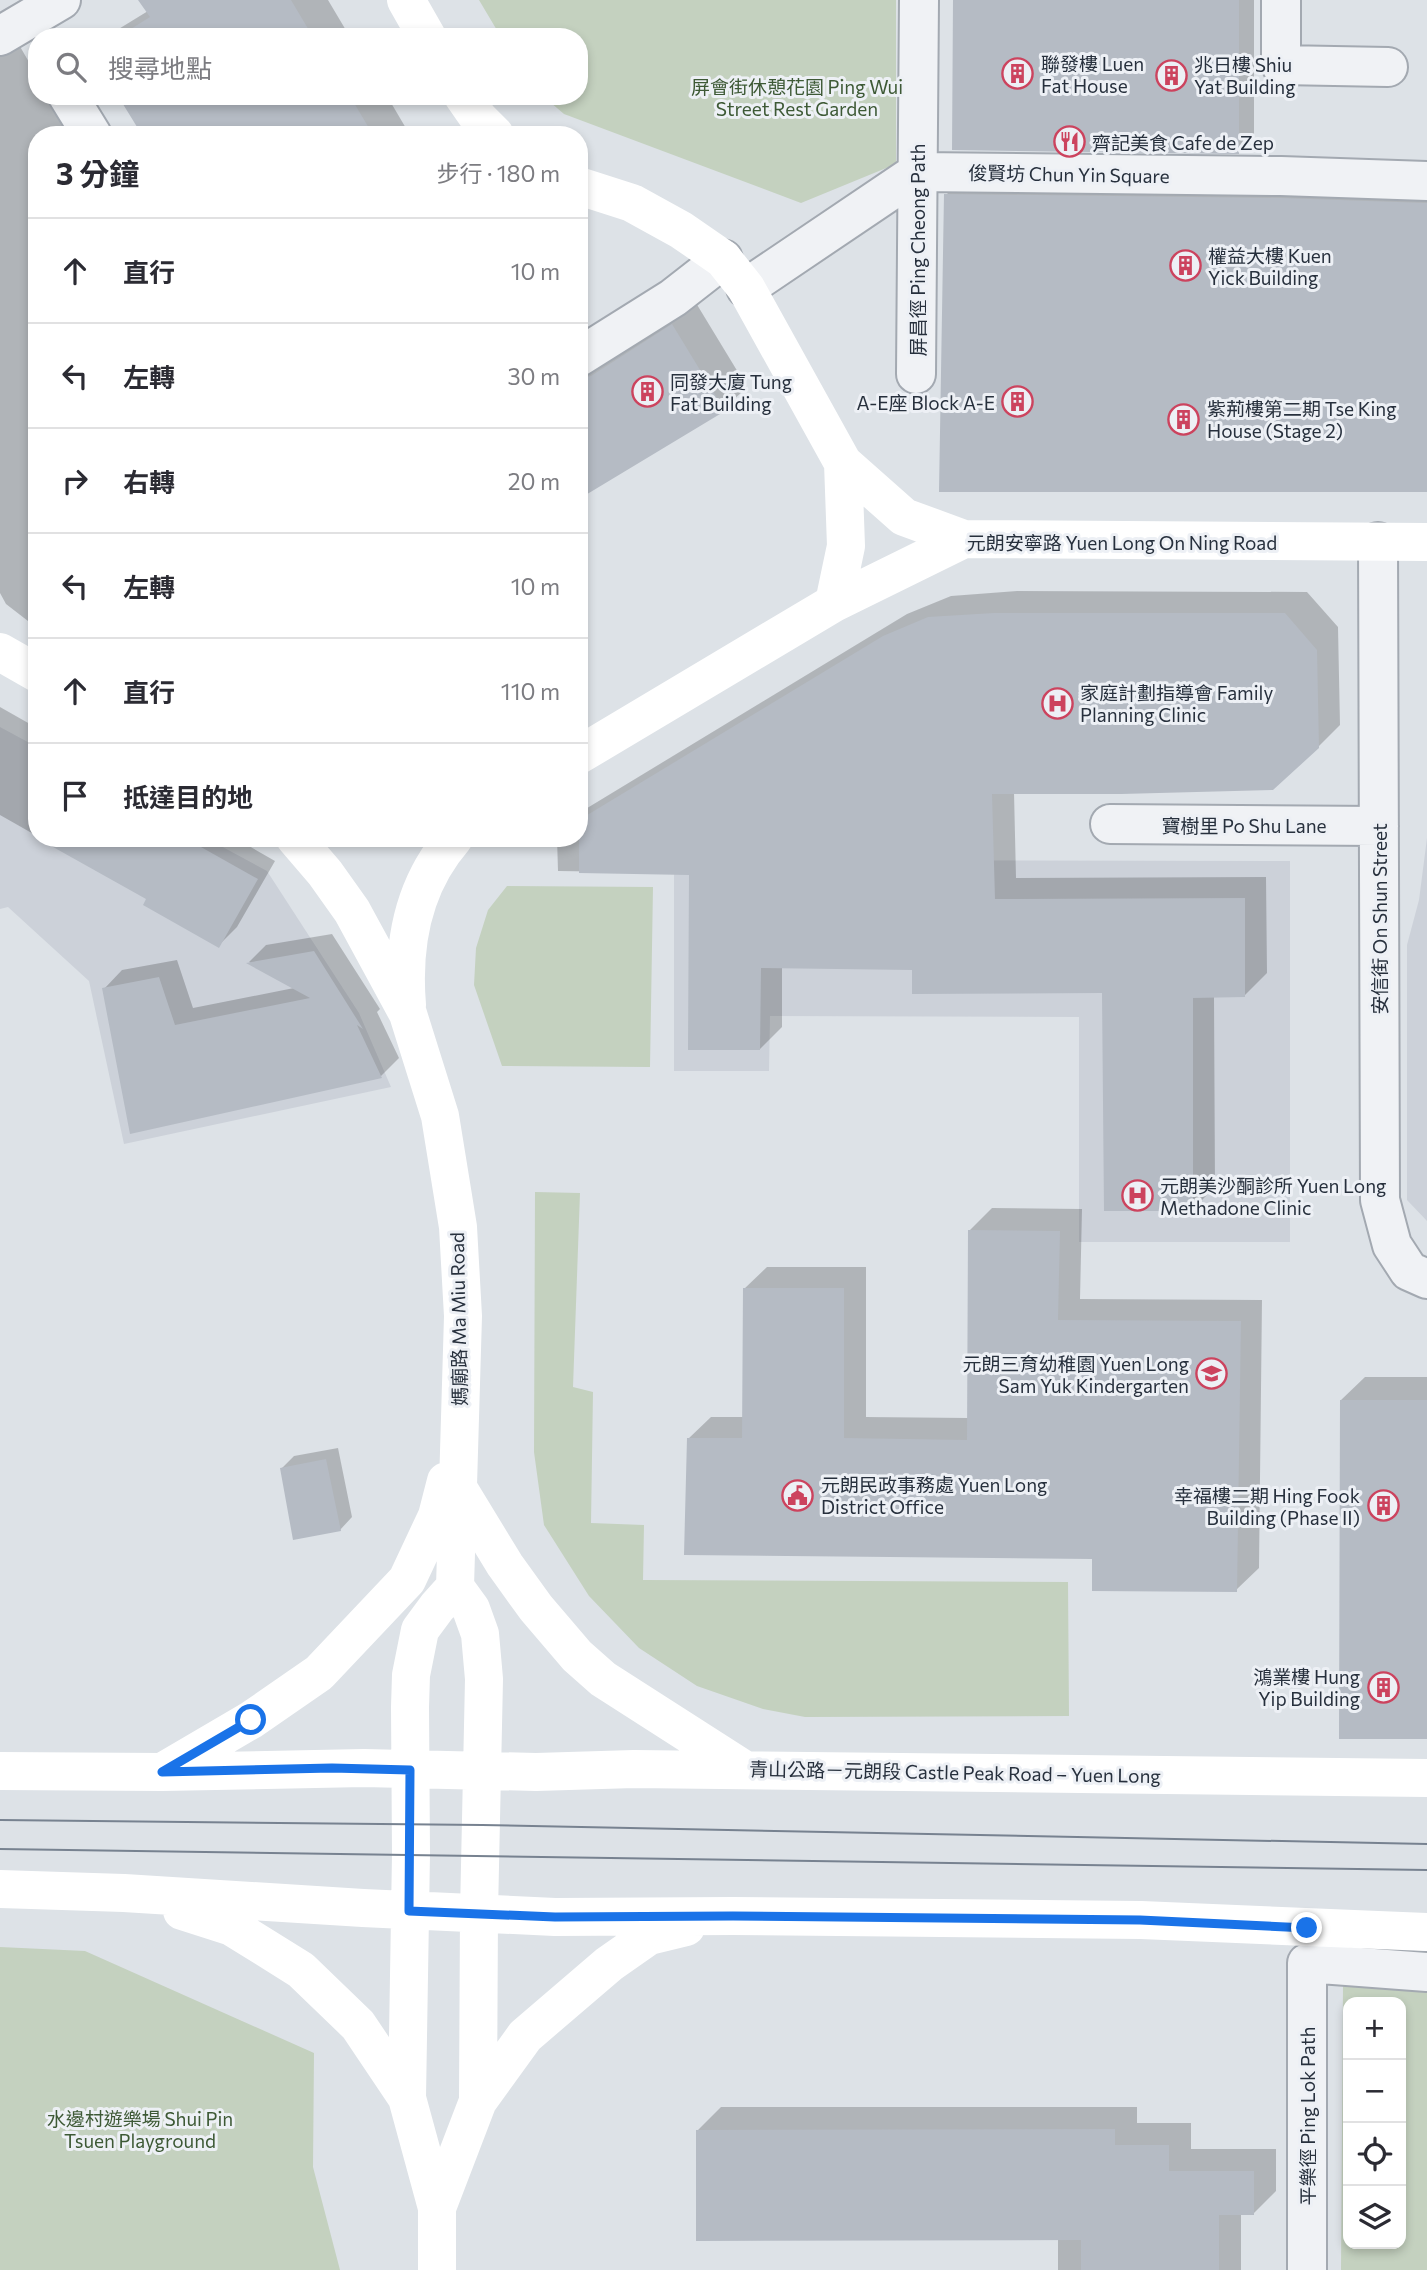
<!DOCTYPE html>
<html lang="zh-TW">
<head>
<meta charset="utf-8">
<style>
	body { margin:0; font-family:Commissioner,"Noto Sans TC",sans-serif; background:#f7f7f7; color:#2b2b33 }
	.controls { position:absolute; right:21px; bottom:21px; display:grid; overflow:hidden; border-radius:14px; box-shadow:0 4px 10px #0003 }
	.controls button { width:63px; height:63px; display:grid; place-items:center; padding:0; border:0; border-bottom:2px solid #e1e1e2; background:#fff; color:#2b2b33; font:35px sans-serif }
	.stop { position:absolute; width:21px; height:21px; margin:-16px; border:5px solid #1a73e8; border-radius:50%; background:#fff }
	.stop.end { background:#1a73e8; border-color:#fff; box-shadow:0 2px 7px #0008 }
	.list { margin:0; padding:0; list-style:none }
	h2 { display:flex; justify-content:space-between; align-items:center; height:91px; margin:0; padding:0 28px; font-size:30px }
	h2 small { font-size:23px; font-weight:400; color:#7c7c81 }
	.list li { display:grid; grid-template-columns:46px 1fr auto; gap:21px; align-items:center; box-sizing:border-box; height:105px; padding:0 28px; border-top:2px solid #e1e1e2 }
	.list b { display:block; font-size:26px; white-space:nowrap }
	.list em { font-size:23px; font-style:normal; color:#7c7c81 }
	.icon { flex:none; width:38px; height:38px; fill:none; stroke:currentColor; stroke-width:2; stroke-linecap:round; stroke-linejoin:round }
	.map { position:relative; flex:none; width:1427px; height:2270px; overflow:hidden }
	.search { position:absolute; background:#fff; box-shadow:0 4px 10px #0003; left:28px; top:28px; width:560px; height:77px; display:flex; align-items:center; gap:18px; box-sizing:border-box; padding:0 24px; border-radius:28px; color:#7c7c81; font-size:26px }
	.panel { position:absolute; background:#fff; box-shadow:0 4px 10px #0003; left:28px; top:126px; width:560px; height:721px; border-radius:28px }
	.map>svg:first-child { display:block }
	.built { fill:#ccd1d9 }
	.green { fill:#c4d1bf; fill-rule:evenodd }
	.shadow { fill:#0003 }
	.building { fill:#b5bbc4 }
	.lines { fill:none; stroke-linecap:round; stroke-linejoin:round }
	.street-casing { stroke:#a3a9b1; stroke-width:42 }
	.street { stroke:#f0f2f5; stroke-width:38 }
	.secondary { stroke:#fff; stroke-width:38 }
	.tram { stroke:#778290; stroke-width:2 }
	.route { stroke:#1a73e8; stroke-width:9 }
	.labels { text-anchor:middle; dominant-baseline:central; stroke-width:6; stroke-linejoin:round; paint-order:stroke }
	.poi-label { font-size:19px; fill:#27303d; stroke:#edf0f5; text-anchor:start }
	.park-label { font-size:19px; fill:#3d5935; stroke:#edf0f5 }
	.street-label { font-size:19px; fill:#27303d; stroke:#edf0f5 }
</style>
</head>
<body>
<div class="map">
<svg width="1427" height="2270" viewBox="0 0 1427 2270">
	<rect width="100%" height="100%" fill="#dde2e7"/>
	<!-- built -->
	<path class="built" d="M 0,727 L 37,747 L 37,838 L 206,838 L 267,871 L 359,1013 L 391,1087 L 124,1144 L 89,981 L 8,907 L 0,909 Z
		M 1427,838 L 1427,1221 L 1407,1200 L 1407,945 L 1419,900 Z
		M 674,860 L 1290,861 L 1290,1242 L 1079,1242 L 1079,1017 L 770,1016 L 769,1071 L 674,1071 Z"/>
	<!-- green -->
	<path class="green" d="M 479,0 L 896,0 L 896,164 L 801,203 L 564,114 L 543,96 L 579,96 L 579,37 L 501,37 Z
		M 507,886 L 653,887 L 650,1067 L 502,1066 L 474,985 L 476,948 L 488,910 Z
		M 535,1192 L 580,1193 L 573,1387 L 593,1392 L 591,1523 L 644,1525 L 643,1580 L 1068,1582 L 1069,1716 L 805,1717 L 763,1709 L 697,1686 L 639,1648 L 589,1596 L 544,1525 L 534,1452 Z
		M 0,1947 L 85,1951 L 314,2053 L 313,2167 L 340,2270 L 0,2270 Z
		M 1343,1986 L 1427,1987 L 1427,2270 L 1341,2270 ZM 1348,2002 L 1401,2002 L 1401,2244 L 1348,2244 Z"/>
	<!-- shadow -->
	<path class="shadow" d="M 140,0 L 328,0 L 350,37 L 110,37 L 117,30 L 148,11 Z
		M 955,0 L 1254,0 L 1254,136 L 1239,152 Z
		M 18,43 L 37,76 L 37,96 L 49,96 L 71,135 L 37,135 L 37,628 L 6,604 L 0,593 L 0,54 Z
		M 120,96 L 387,96 L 410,135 L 144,135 Z
		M 964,177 L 1427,185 L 1427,484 L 946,195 Z
		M 696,303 L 747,387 L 724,409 L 579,497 L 579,367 Z
		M 1017,591 L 1307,592 L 1338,627 L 1340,725 L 1318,747 L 1014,792 L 1016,878 L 1266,877 L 1267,973 L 1245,995 L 1214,996 L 1215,1187 L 1193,1209 L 1104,991 L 913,968 L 782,967 L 782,1027 L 760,1049 L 691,873 L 558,871 L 557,838 L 579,838 L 579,813 L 907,614 L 951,596 Z
		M 0,707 L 37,728 L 37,836 L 0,815 Z
		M 41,838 L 235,838 L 275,861 L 237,927 L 219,945 L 148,898 Z
		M 332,934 L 380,1009 L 377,1012 L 399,1058 L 381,1076 L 132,1132 L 104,989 L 122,970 L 177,960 L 193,1008 L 294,988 L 249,962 L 266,945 Z
		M 992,1208 L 1082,1209 L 1080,1299 L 1262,1300 L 1259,1568 L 1236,1590 L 1094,1558 L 688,1439 L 711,1417 L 744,1417 L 744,1289 L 767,1267 L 866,1267 L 866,1417 L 969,1418 L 969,1231 Z
		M 1365,1377 L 1427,1377 L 1427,1737 L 1341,1400 Z
		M 338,1448 L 352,1517 L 340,1530 L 282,1468 L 294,1456 Z
		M 721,2107 L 1137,2107 L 1137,2123 L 1191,2123 L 1191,2149 L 1276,2149 L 1276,2191 L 1253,2214 L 1241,2214 L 1241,2270 L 1058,2270 L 1058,2238 L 698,2130 Z"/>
	<!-- building -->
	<path class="building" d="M 138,0 L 291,0 L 313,37 L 118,37 L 150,17 Z
		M 953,0 L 1239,0 L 1239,154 L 952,150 Z
		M 118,96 L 350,96 L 373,135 L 142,135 Z
		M 944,194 L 1281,198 L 1427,203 L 1427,492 L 939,492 Z
		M 672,324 L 725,411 L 579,499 L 579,379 L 591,376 Z
		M 994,613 L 1285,613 L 1317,650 L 1319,748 L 1273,790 L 1121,794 L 992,794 L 995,899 L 1245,898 L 1245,997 L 1193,998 L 1193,1211 L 1104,1211 L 1102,993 L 912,994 L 912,970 L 761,968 L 760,1050 L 688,1050 L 689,875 L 579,873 L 579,820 L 883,636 L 928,617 Z
		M 37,838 L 185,838 L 258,879 L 219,948 L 143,905 L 146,899 Z
		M 314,951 L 363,1029 L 357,1025 L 382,1078 L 130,1134 L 102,988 L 159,977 L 175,1025 L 310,998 L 246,963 Z
		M 968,1230 L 1060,1231 L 1058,1320 L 1241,1321 L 1237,1592 L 1092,1591 L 1092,1559 L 684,1555 L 687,1438 L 742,1438 L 743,1288 L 844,1288 L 844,1438 L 967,1440 Z
		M 1340,1400 L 1427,1400 L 1427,1739 L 1339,1739 Z
		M 326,1459 L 341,1531 L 293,1540 L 280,1468 Z
		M 1115,2129 L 1115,2145 L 1169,2145 L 1169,2171 L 1254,2171 L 1254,2215 L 1219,2215 L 1219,2270 L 1081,2270 L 1081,2240 L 696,2241 L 696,2130 Z"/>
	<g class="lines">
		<defs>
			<path id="street" d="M 1281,0 L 1281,65 L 1388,67
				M 0,36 L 61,0
				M 68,96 L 92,135
				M 746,288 L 918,172 L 1281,176 L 1427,181
				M 579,357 L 673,298 L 723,259
				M 916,374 L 919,0
				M 1378,542 L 1380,1200 L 1392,1245 L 1409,1271 L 1427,1279
				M 1110,824 L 1379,826
				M 1307,2270 L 1307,1963 L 1427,1972"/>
		</defs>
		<!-- street casing -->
		<use href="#street" class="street-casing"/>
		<!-- street -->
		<use href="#street" class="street"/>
		<!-- secondary -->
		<path class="secondary" d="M 406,0 L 427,37
			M 463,96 L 479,119 L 495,135
			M 579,186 L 632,203 L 681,230 L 723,259 L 746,288 L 843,463 L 904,517 L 964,539
			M 834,603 L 846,546 L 843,463
			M 0,652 L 37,673
			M 579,755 L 834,603 L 964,539 L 1427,542
			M 295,838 L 325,873 L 352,911 L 408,1014 L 440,1116 L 458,1227 L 463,1316 L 455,1587
			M 407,1005 C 402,944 413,885 454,838
			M 458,1488 L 505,1565 L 536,1608 L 577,1656 L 603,1679 L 745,1770
			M 0,1771 L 162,1772 L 364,1768 L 536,1772 L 634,1769 L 1427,1778
			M 164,1771 L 251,1720 L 319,1673 L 407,1580 L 437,1516 L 446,1481
			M 0,1889 L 124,1893 L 363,1908 L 555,1917 L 733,1916 L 1141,1920 L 1427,1932
			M 182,1911 L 232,1927 L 301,1970 L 358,2025 L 407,2098
			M 478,2101 L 525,2036 L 609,1964 L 649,1936 L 686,1927
			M 437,2208 L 478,2101 L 479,1913 L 484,1679 L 480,1634 L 471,1609 L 455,1587
			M 437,2270 L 437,2208 L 407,2098 L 411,1854 L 410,1707 L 411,1675 L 420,1630 L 437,1607 L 455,1587"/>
		<!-- tram -->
		<path class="tram" d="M 0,1820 L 482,1825 L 1427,1844
			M 0,1849 L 1427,1870"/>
	</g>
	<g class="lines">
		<!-- route -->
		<path class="route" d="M 251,1720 L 162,1772 L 332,1768 L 410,1770 L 409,1911 L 555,1917 L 733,1916 L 1140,1920 L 1307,1928"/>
	</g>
	<!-- icons -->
	<defs>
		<symbol id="building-ring" viewBox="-11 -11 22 22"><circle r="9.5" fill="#edf0f5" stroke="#cc435e" stroke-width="1.5"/><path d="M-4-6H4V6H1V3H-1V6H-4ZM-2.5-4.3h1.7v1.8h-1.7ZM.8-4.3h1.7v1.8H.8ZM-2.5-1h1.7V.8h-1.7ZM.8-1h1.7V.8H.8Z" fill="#cc435e"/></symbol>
		<symbol id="restaurant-ring" viewBox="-11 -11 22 22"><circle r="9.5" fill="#edf0f5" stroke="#cc435e" stroke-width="1.5"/><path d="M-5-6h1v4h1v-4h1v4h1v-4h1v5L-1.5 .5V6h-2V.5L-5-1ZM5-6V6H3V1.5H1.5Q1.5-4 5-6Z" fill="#cc435e"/></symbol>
		<symbol id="hospital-ring" viewBox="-11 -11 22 22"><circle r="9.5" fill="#edf0f5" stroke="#cc435e" stroke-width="1.5"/><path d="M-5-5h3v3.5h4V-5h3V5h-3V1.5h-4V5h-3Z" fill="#cc435e"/></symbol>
		<symbol id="school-ring" viewBox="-11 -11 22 22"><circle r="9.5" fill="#edf0f5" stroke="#cc435e" stroke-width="1.5"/><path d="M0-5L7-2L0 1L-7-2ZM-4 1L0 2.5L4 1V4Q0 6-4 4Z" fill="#cc435e"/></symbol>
		<symbol id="civic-ring" viewBox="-11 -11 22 22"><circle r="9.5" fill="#edf0f5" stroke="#cc435e" stroke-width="1.5"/><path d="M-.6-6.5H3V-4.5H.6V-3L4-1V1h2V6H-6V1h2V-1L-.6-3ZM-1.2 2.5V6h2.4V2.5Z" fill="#cc435e"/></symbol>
	</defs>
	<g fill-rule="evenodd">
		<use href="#building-ring" x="1000" y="56" width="35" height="35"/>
		<use href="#building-ring" x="1154" y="58" width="35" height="35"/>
		<use href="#restaurant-ring" x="1052" y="124" width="35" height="35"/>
		<use href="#building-ring" x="1168" y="248" width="35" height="35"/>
		<use href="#building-ring" x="630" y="374" width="35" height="35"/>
		<use href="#building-ring" x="1000" y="384" width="35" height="35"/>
		<use href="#building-ring" x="1166" y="402" width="35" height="35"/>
		<use href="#hospital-ring" x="1040" y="686" width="35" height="35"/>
		<use href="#hospital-ring" x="1120" y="1178" width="35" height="35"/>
		<use href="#school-ring" x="1194" y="1356" width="35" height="35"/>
		<use href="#civic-ring" x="780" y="1478" width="35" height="35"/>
		<use href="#building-ring" x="1366" y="1488" width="35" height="35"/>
		<use href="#building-ring" x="1366" y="1670" width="35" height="35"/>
	</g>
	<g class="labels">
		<!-- poi labels -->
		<g class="poi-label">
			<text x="1041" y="63">聯發樓 Luen<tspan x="1041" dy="22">Fat House</tspan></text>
			<text x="1194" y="64">兆日樓 Shiu<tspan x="1194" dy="22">Yat Building</tspan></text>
			<text x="1092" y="142">齊記美食 Cafe de Zep</text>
			<text x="1208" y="255">權益大樓 Kuen<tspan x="1208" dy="22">Yick Building</tspan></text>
			<text x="670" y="381">同發大廈 Tung<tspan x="670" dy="22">Fat Building</tspan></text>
			<text x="995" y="402" text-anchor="end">A-E座 Block A-E</text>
			<text x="1207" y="408">紫荊樓第二期 Tse King<tspan x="1207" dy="22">House (Stage 2)</tspan></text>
			<text x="1080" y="692">家庭計劃指導會 Family<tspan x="1080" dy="22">Planning Clinic</tspan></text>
			<text x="1160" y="1185">元朗美沙酮診所 Yuen Long<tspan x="1160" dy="22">Methadone Clinic</tspan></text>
			<text x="1189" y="1363" text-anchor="end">元朗三育幼稚園 Yuen Long<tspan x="1189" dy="22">Sam Yuk Kindergarten</tspan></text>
			<text x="821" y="1484">元朗民政事務處 Yuen Long<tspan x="821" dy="22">District Office</tspan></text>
			<text x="1360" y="1495" text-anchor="end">幸福樓二期 Hing Fook<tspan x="1360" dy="22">Building (Phase II)</tspan></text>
			<text x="1360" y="1676" text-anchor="end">鴻業樓 Hung<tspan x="1360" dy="22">Yip Building</tspan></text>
		</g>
		<!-- park labels -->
		<g class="park-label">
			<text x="797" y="86">屏會街休憩花園 Ping Wui<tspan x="797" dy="22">Street Rest Garden</tspan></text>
			<text x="140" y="2118">水邊村遊樂場 Shui Pin<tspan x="140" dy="22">Tsuen Playground</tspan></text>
		</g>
		<!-- street labels -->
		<g class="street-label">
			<text transform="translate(1069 174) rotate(1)">俊賢坊 Chun Yin Square</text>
			<text transform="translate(917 250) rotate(-90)">屏昌徑 Ping Cheong Path</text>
			<text x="1122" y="542">元朗安寧路 Yuen Long On Ning Road</text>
			<text x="1244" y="825">寶樹里 Po Shu Lane</text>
			<text transform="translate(1379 919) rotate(-90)">安信街 On Shun Street</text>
			<text transform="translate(458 1319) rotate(-91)">媽廟路 Ma Miu Road</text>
			<text transform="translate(955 1772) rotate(1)">青山公路－元朗段 Castle Peak Road – Yuen Long</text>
			<text transform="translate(1307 2116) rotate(-90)">平樂徑 Ping Lok Path</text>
		</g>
	</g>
</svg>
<div class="controls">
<button>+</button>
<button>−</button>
<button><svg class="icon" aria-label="locate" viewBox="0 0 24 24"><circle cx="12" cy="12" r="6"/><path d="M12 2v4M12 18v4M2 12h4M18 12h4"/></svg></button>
<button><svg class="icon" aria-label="layers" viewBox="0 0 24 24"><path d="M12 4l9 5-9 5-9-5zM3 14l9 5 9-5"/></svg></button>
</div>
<div class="stop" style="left:251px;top:1720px"></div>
<div class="stop end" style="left:1307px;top:1928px"></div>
<div class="search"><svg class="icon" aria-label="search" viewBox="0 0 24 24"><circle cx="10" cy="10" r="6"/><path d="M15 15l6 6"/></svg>搜尋地點</div>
<section class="panel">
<h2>3 分鐘<small>步行 · 180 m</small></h2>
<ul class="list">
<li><svg class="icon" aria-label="ahead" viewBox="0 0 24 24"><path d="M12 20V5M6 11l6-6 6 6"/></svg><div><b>直行</b></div><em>10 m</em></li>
<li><svg class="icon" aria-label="left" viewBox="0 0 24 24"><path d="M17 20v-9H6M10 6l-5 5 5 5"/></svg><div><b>左轉</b></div><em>30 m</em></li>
<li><svg class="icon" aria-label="right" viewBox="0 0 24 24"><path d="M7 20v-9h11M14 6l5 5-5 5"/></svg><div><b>右轉</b></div><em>20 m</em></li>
<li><svg class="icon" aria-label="left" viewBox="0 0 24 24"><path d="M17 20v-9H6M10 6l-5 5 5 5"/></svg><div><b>左轉</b></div><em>10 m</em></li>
<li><svg class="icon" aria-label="ahead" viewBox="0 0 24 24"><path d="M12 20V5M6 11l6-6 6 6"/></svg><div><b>直行</b></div><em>110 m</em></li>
<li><svg class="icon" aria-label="arrive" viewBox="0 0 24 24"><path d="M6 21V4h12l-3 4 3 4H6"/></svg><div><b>抵達目的地</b></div></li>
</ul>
</section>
</div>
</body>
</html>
